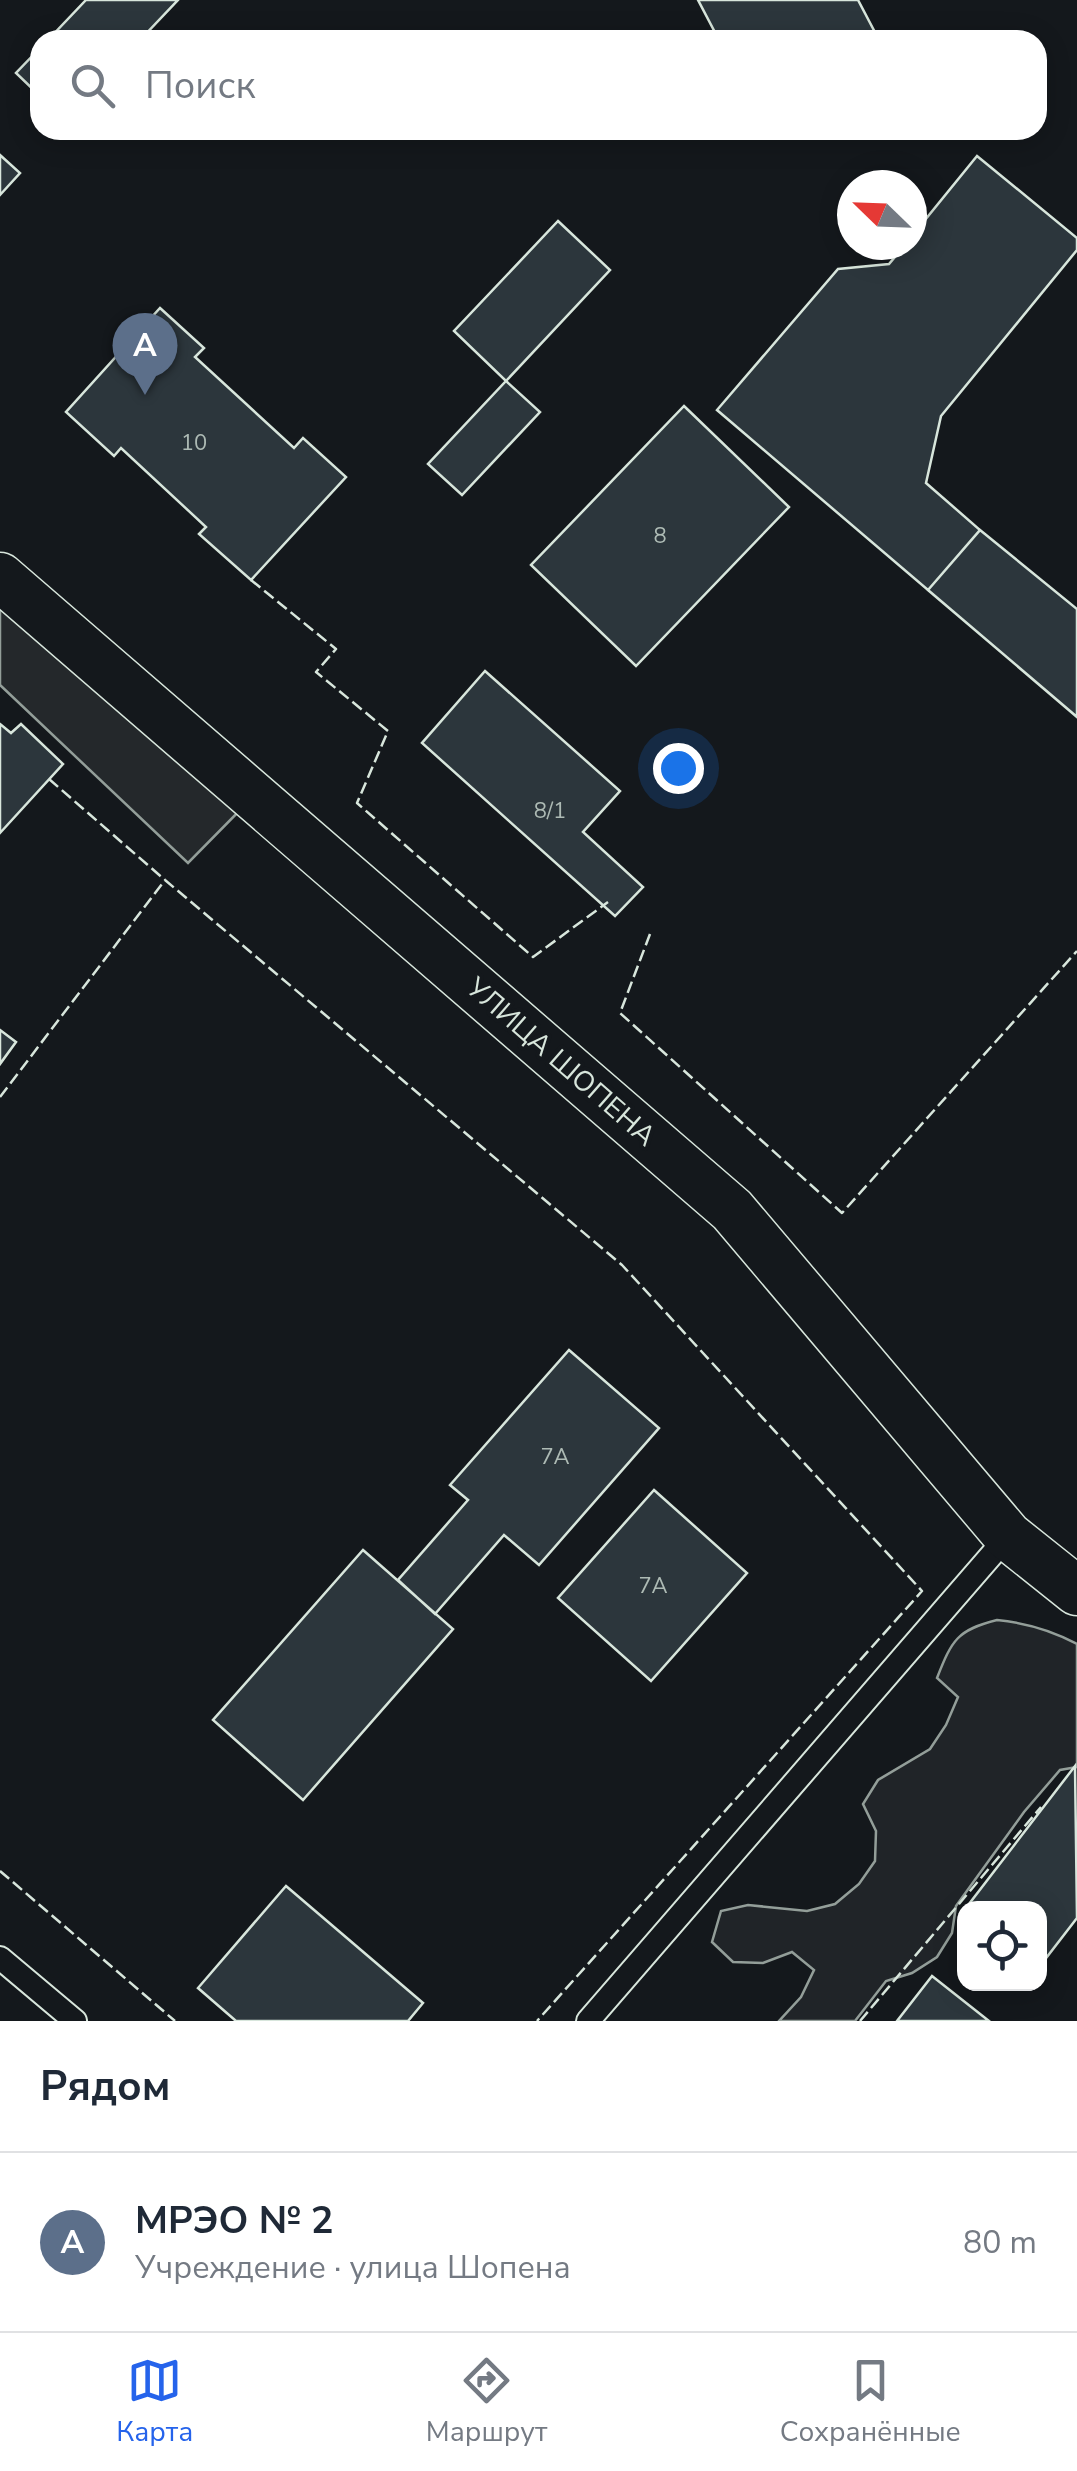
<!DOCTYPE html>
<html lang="ru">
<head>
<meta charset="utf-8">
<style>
	body { margin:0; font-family:"Nunito Sans",sans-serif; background:#f6f6f7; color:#1f2937 }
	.controls { position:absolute; right:30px; bottom:30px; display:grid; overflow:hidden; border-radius:20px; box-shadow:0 5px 25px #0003 }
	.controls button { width:90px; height:90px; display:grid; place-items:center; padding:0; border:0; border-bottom:2px solid #e0e1e3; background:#fff; color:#1f2937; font:50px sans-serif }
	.compass { position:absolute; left:837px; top:170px; width:90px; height:90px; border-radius:50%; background:#fff; box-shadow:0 5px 25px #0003; rotate:293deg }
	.you { position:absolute; left:678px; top:768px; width:35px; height:35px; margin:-25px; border:8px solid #fff; border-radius:50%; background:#1a73e8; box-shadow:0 0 0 15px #1a73e833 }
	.badge { display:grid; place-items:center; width:65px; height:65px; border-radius:50%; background:#2563eb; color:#fff; font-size:32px; font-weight:700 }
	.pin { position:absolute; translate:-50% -82px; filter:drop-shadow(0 2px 5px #0008) }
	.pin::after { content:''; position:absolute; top:52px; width:35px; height:30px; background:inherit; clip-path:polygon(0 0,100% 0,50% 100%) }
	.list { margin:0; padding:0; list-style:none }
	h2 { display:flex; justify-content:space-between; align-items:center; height:130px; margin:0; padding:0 40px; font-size:42px }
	h2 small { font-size:32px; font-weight:400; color:#747a83 }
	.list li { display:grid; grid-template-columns:65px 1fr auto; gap:30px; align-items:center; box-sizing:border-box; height:180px; padding:0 40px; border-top:2px solid #e0e1e3 }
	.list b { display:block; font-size:38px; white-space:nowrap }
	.list p { margin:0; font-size:32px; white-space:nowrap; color:#747a83 }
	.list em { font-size:32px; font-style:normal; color:#747a83 }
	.icon { flex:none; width:55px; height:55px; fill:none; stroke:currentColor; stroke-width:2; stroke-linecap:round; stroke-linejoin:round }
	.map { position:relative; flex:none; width:1077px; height:2021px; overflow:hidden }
	.search { position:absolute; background:#fff; box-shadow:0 5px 25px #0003; left:30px; right:30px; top:30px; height:110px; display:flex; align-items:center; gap:25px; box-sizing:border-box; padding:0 35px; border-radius:30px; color:#747a83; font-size:38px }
	.sheet { height:310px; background:#fff }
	nav { display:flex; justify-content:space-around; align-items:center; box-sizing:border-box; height:140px; border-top:2px solid #e0e1e3; background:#fff; font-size:28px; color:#747a83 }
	nav a { display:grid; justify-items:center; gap:5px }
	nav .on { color:#2563eb }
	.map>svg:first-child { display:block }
	.green { fill:#202428; stroke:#939e99; stroke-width:2.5 }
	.parking { fill:#24282b; stroke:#939e99; stroke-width:2.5 }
	.building { fill:#2c363c; stroke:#d8e6dc; stroke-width:2.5 }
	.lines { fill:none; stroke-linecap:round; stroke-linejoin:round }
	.service-casing { stroke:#d8e6dc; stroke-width:26 }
	.minor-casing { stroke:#d8e6dc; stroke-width:51 }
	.service { stroke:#14181c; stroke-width:22 }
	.minor { stroke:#14181c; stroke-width:48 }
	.fence { stroke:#d8e6dc; stroke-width:2.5; stroke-dasharray:12 5; stroke-linecap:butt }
	.labels { text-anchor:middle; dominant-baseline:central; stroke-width:8; stroke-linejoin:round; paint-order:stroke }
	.number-label { font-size:22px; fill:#adbab4 }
	.street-label { font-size:28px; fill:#d8e6dc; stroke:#14181c }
</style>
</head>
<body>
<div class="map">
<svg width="1077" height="2021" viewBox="0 0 1077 2021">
	<rect width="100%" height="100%" fill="#14181c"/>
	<!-- green -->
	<path class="green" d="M 997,1620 C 1027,1623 1051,1630 1077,1644 L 1077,1767 L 1060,1770 L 1024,1812 L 956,1906 L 952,1933 L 937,1957 L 912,1973 L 886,1981 L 855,2021 L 779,2021 L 801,1997 L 814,1970 L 792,1952 L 763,1963 L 733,1962 L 712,1942 L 721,1911 L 748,1905 L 807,1911 L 835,1904 L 859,1884 L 875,1861 L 876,1831 L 863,1804 L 878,1780 L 930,1749 L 946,1725 L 958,1697 L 937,1678 C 952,1640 957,1630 997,1620 Z"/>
	<!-- parking -->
	<path class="parking" d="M 0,584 L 250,800 L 188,863 L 0,685 Z"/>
	<!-- building -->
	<path class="building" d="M 86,0 L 178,0 L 140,40 L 48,40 Z
		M 698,0 L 858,0 L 879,40 L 719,40 Z
		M 40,48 L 40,96 L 16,73 Z
		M 0,155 L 20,173 L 0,195 Z
		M 977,156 L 1077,238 L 1077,250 L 941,416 L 926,483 L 980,530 L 928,590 L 717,410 L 838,269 L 889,264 L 905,245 L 912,245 L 912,236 Z
		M 558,221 L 610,270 L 506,381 L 454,331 Z
		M 160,308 L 204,348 L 195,357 L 294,448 L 303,438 L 346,477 L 251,580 L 199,534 L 206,527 L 121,448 L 114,456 L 66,412 Z
		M 506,381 L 540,412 L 462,495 L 428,464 Z
		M 684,406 L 789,507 L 636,666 L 531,565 Z
		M 980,530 L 1077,609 L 1077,717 L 928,590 Z
		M 485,671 L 620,791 L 583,832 L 643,887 L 615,916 L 422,743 Z
		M 0,724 L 11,733 L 21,724 L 63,764 L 0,833 Z
		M 0,1030 L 16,1042 L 0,1064 Z
		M 569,1350 L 659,1428 L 539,1565 L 504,1535 L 435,1614 L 398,1580 L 468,1500 L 450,1485 Z
		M 654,1490 L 747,1573 L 651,1681 L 558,1598 Z
		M 363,1550 L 453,1629 L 303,1800 L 213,1720 Z
		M 1075,1766 L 1077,1918 L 1043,1962 L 1040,1959 L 1040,1908 L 975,1908 L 969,1904 Z
		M 286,1886 L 423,2003 L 408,2021 L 236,2021 L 198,1988 Z
		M 932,1976 L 989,2021 L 897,2021 Z"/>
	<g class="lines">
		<defs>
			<path id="service" d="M 0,1958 L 75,2021
				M 588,2021 L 1008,1536"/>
			<path id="minor" d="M 0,577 L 732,1210 L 1008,1536 L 1077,1591"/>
		</defs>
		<!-- service casing -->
		<use href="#service" class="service-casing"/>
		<!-- minor casing -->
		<use href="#minor" class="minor-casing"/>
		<!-- service -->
		<use href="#service" class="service"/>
		<!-- minor -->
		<use href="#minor" class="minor"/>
		<!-- fence -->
		<path class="fence" d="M 251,580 L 336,649 L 316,672 L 388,731 L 357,803 L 533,957 L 608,902
			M 49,779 L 165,880
			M 650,934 L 620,1013 L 842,1213 L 1077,951
			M 0,1097 L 165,880 L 622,1265 L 922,1591 L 537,2021
			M 0,1871 L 175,2021
			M 860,2021 L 1041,1807"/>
	</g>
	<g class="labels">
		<!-- number labels -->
		<g class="number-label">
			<text x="194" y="443">10</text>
			<text x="660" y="536">8</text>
			<text x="550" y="811">8/1</text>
			<text x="555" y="1457">7А</text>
			<text x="653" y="1586">7А</text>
		</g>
		<!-- street labels -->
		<g class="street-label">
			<text transform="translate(561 1062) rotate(41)">УЛИЦА ШОПЕНА</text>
		</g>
	</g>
</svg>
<div class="controls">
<button><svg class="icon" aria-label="locate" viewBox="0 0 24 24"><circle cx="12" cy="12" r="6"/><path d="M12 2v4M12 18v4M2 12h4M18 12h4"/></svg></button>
</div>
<svg class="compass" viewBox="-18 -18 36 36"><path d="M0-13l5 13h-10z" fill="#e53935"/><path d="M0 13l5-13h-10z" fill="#747a83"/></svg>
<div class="you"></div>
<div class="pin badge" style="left:145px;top:395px;background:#5c6f8a">A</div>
<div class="search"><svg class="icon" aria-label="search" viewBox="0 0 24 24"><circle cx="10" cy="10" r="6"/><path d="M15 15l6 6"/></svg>Поиск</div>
</div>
<section class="sheet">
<h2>Рядом<small></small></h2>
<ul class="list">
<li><span class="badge" style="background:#5c6f8a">A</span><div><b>МРЭО № 2</b><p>Учреждение · улица Шопена</p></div><em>80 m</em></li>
</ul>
</section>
<nav>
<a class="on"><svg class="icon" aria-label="map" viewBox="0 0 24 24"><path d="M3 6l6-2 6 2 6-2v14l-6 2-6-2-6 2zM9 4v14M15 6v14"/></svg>Карта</a>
<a><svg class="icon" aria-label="directions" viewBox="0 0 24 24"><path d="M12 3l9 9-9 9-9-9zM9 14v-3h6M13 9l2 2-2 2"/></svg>Маршрут</a>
<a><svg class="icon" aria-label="saved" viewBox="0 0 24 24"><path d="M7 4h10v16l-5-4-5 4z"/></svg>Сохранённые</a>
</nav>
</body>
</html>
